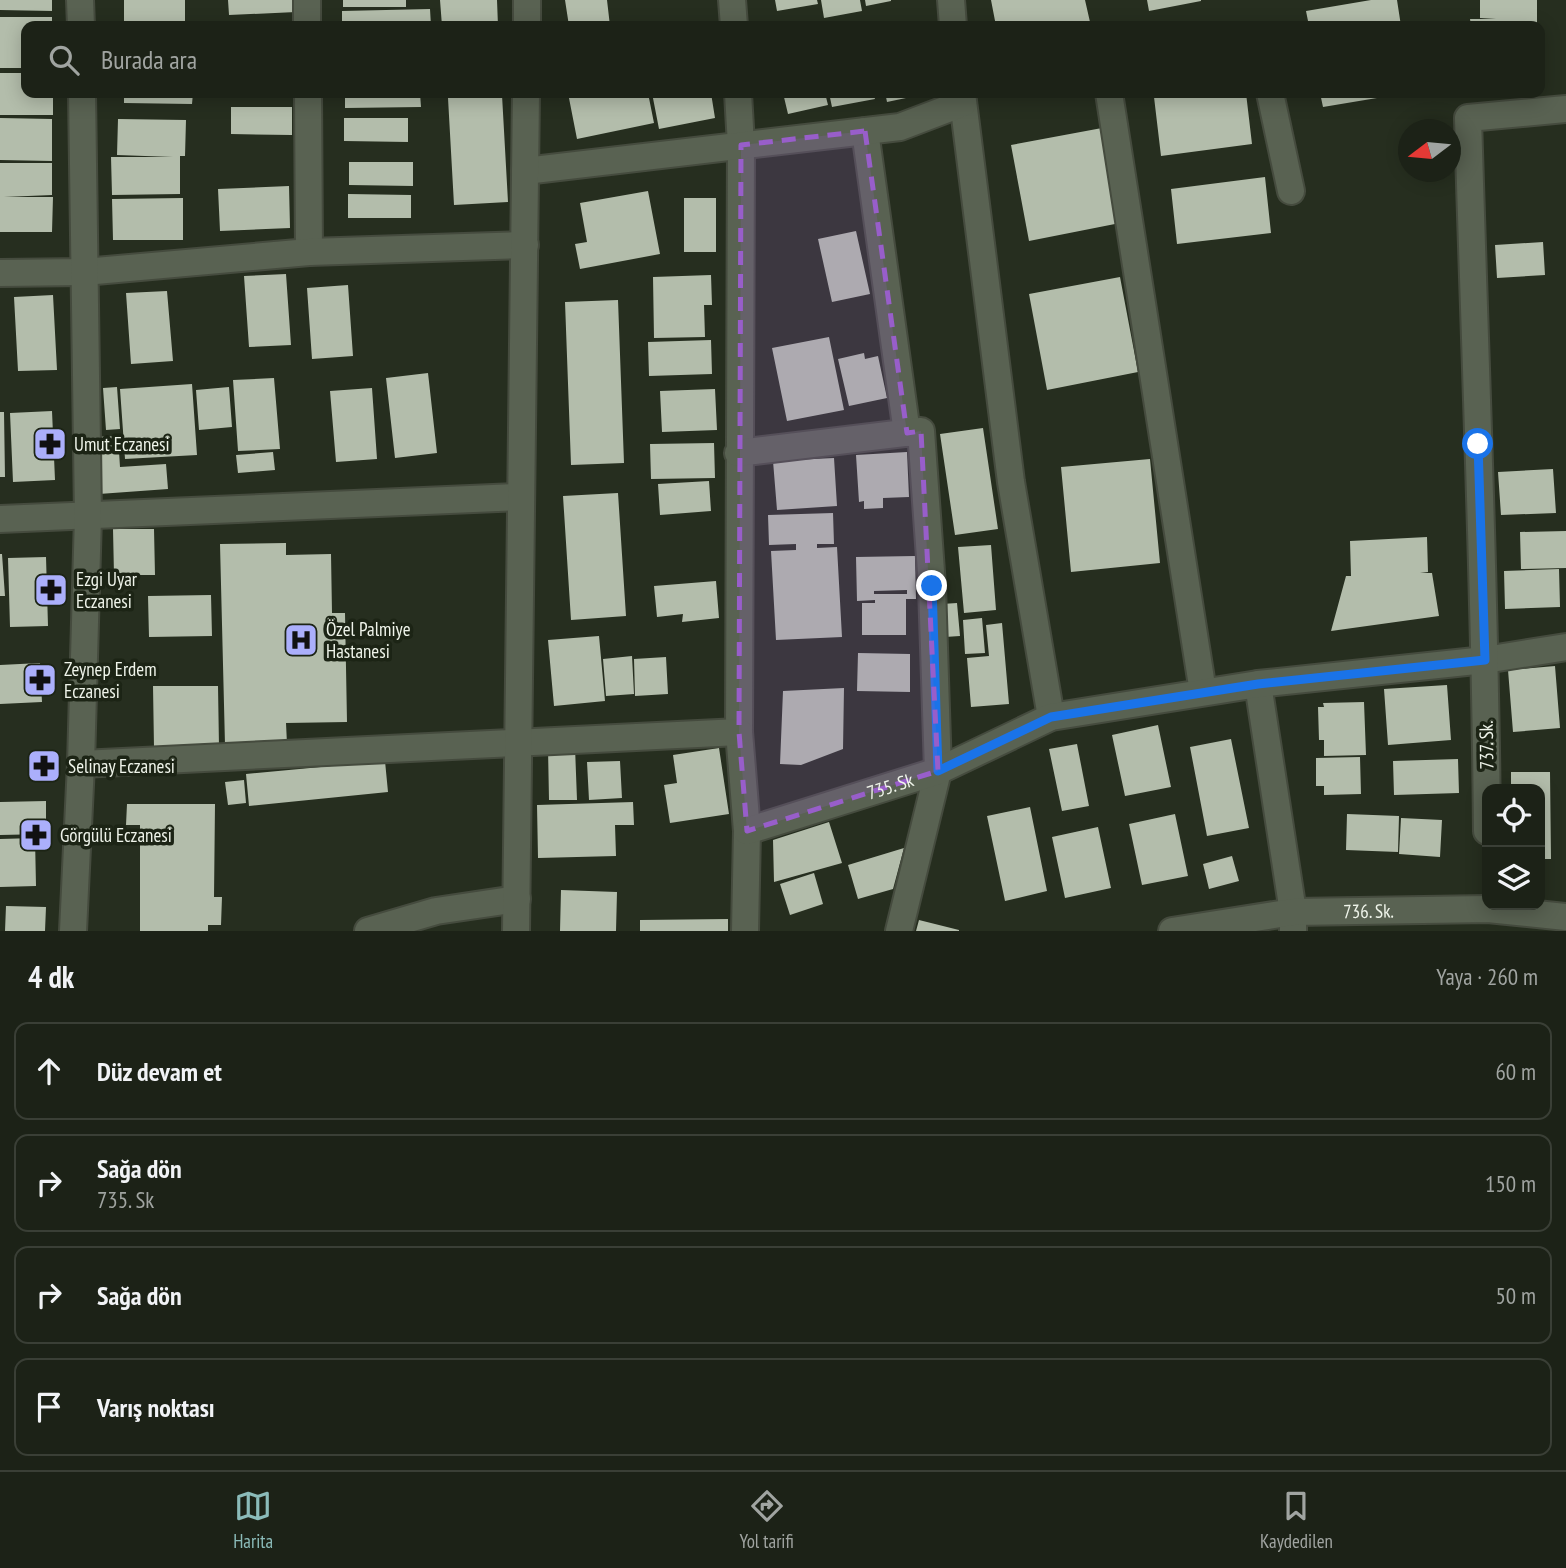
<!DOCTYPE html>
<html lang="tr">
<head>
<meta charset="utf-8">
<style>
	body { margin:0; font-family:"PT Sans Narrow",sans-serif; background:#252a20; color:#f1f3f6 }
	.controls { position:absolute; right:21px; bottom:21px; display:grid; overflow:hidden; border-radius:14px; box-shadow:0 4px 18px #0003 }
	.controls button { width:63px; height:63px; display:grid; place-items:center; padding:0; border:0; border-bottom:2px solid #3a3f36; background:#1c2217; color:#f1f3f6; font:35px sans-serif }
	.compass { position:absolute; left:1398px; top:119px; width:63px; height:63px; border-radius:50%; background:#1c2217; box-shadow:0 4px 18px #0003; rotate:254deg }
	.stop { position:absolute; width:21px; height:21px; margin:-16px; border:5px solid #1a73e8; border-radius:50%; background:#fff }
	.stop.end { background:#1a73e8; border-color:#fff; box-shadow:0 2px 7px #0008 }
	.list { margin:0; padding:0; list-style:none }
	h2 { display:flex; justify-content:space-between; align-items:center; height:91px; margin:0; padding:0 28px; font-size:30px }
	h2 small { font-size:23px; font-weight:400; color:#a0a4a1 }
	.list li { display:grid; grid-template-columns:46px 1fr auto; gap:21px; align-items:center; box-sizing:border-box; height:98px; margin:0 14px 14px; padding:0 14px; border:2px solid #3a3f36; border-radius:14px }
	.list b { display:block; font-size:26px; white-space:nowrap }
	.list p { margin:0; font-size:23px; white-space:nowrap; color:#a0a4a1 }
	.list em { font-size:23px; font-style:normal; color:#a0a4a1 }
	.icon { flex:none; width:38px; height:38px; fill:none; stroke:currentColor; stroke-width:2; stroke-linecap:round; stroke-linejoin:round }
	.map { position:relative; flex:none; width:1566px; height:931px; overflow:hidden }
	.search { position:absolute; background:#1c2217; box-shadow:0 4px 18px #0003; left:21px; right:21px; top:21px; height:77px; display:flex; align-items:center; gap:18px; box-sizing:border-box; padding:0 24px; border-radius:14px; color:#a0a4a1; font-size:26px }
	.sheet { height:539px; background:#1c2217 }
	nav { display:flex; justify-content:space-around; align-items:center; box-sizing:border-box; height:98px; border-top:2px solid #3a3f36; background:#1c2217; font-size:19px; color:#a0a4a1 }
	nav a { display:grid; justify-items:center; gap:4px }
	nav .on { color:#8bbbb9 }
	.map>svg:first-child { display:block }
	.building { fill:#b3bdab; fill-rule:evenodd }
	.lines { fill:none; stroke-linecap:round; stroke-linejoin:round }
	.minor-casing { stroke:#454b3e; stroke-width:30 }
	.minor { stroke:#596252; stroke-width:26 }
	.route { stroke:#1a73e8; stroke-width:9 }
	.marked { fill:#985eca; fill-opacity:0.2; stroke:#985eca; stroke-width:5; stroke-dasharray:14 9; stroke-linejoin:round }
	.labels { text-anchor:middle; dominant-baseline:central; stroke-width:7; stroke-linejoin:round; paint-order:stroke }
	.poi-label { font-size:19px; fill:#eff4ea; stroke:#1c2415; text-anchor:start }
	.street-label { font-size:19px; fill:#eff4ea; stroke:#1c2415 }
</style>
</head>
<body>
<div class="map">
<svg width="1566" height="931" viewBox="0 0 1566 931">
	<rect width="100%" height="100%" fill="#262e1f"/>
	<!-- building -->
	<path class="building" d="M 0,0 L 52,0 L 52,11 L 0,10 Z
		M 124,0 L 185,0 L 185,26 L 124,26 Z
		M 228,0 L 296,0 L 296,12 L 229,15 Z
		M 343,0 L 406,0 L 406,7 L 343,7 Z
		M 440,0 L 497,0 L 498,26 L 442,26 Z
		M 565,0 L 607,0 L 610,26 L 569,26 Z
		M 775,0 L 817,0 L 818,4 L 777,11 Z
		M 821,0 L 860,0 L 862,11 L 824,18 Z
		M 865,0 L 891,0 L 891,1 L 866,6 Z
		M 991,0 L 1085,0 L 1090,22 L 1069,26 L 996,26 Z
		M 1147,0 L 1201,0 L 1201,1 L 1149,11 Z
		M 1371,0 L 1397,0 L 1401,26 L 1309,26 L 1306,11 Z
		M 1480,0 L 1537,0 L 1537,26 L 1471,26 L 1470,19 L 1496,19 L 1480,18 Z
		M 430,9 L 431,26 L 342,26 L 342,11 Z
		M 0,17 L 52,17 L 52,26 L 26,26 L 26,68 L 0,68 Z
		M 0,73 L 26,73 L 26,93 L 53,93 L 53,115 L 0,115 Z
		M 124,93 L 193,93 L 192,104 L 124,103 Z
		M 345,93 L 420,93 L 421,107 L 345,108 Z
		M 568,93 L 648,93 L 654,123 L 577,139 Z
		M 652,93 L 711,93 L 715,118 L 659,129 Z
		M 783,93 L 825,93 L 828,105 L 788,114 Z
		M 829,93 L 873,93 L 875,99 L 832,107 Z
		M 876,93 L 905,93 L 906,98 L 887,102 L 886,97 L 878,98 Z
		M 1186,93 L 1246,93 L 1252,144 L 1161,156 L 1154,97 Z
		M 1320,93 L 1400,93 L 1401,94 L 1323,107 Z
		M 502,95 L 508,202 L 454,205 L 448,98 Z
		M 231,107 L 292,107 L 292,135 L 231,134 Z
		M 0,118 L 52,119 L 52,161 L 0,160 Z
		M 344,118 L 408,118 L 408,142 L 344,141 Z
		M 118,119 L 186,120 L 185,156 L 180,156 L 180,194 L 112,195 L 111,157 L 173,157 L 117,155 Z
		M 1102,128 L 1120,223 L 1029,241 L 1011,145 Z
		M 349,162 L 413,162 L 413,186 L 349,185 Z
		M 0,163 L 52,163 L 52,195 L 4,197 L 53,197 L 52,232 L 0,232 Z
		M 1265,177 L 1271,233 L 1177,244 L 1171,189 Z
		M 289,186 L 290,228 L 220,231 L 218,189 Z
		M 648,191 L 660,254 L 580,269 L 575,244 L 587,242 L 580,203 Z
		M 348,194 L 411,195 L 411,218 L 348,218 Z
		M 183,198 L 183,240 L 113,240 L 112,199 Z
		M 684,198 L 716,198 L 716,252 L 684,252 Z
		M 856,231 L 870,294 L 832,302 L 818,239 Z
		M 1543,242 L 1545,275 L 1497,278 L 1495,245 Z
		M 286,274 L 291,345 L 249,347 L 244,276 Z
		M 711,275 L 712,305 L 704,305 L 705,337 L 654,338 L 653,277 Z
		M 1120,277 L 1138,372 L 1047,390 L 1029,294 Z
		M 348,285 L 353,356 L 312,359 L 307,288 Z
		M 167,291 L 173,361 L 131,364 L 126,293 Z
		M 53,295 L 57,370 L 18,371 L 14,297 Z
		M 618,300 L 624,463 L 571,465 L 565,302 Z
		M 829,337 L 844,410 L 787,421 L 772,348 Z
		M 711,340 L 712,374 L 649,376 L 648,342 Z
		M 864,353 L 865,359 L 878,356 L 887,398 L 849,406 L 838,359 Z
		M 428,373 L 437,453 L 395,458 L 386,378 Z
		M 274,378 L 280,449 L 238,451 L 233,380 Z
		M 192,384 L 197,455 L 125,459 L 120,389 Z
		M 117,387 L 120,429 L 106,430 L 103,388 Z
		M 229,387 L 232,427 L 199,430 L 196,390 Z
		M 372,388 L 377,459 L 336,462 L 330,391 Z
		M 715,389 L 717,430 L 662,432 L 660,391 Z
		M 52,411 L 55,480 L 13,482 L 10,413 Z
		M 0,412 L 4,412 L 5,477 L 0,477 Z
		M 983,428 L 998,529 L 955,535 L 940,434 Z
		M 118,436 L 120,467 L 166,464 L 168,489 L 99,494 L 95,437 Z
		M 714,443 L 715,478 L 651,479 L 650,444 Z
		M 273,452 L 275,470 L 238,473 L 236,455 Z
		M 907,452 L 909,497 L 883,498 L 883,508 L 864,509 L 864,501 L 859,502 L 856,455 Z
		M 834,458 L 837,506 L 777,510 L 773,461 Z
		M 1150,459 L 1160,563 L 1071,572 L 1061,467 Z
		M 1553,469 L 1556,513 L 1501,515 L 1498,472 Z
		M 709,481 L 711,511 L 660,515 L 658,484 Z
		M 618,493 L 626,616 L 571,620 L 563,496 Z
		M 833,513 L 834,544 L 817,544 L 817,548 L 837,547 L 842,637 L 776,640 L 771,551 L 796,550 L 796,544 L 769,545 L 768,515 Z
		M 113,529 L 154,529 L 155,575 L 114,575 Z
		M 1566,531 L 1566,568 L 1521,569 L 1520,532 Z
		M 1427,537 L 1428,572 L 1420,573 L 1432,573 L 1439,616 L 1331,631 L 1346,576 L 1351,576 L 1350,541 Z
		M 286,543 L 286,555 L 331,554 L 332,613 L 345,613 L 347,722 L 286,723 L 287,744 L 225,745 L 220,544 Z
		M 991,545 L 996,610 L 964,613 L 958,547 Z
		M 0,554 L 2,554 L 5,596 L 0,596 Z
		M 915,556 L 916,599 L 906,599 L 906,635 L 862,635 L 862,603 L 875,603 L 875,600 L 857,601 L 856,557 ZM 907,590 L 907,594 L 874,594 L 874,591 Z
		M 46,557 L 48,626 L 10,627 L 8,558 Z
		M 1559,569 L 1560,607 L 1505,609 L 1504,571 Z
		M 716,581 L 719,618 L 682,622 L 683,614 L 657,617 L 654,586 Z
		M 211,595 L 212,636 L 149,637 L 148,596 Z
		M 957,603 L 960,636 L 945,637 L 942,604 Z
		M 982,618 L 985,653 L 965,654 L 963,620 Z
		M 1002,623 L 1009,704 L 971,707 L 967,658 L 989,656 L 986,625 Z
		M 599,636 L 605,701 L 554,706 L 548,640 Z
		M 858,653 L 910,654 L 910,692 L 857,691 Z
		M 632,656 L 634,694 L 606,696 L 603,659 Z
		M 666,657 L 668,694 L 635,696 L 634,659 Z
		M 40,663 L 42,702 L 0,704 L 0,665 Z
		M 1555,666 L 1560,728 L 1513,732 L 1508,670 Z
		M 1447,685 L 1451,740 L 1388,745 L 1384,689 Z
		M 153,686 L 218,686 L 219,747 L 154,748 Z
		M 844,688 L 843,749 L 801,765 L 780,764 L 783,691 Z
		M 1364,702 L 1366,755 L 1324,756 L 1324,740 L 1319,740 L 1318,707 L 1324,707 L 1323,703 Z
		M 1158,725 L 1171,787 L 1125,796 L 1112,735 Z
		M 1231,739 L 1249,828 L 1207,836 L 1190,747 Z
		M 1077,744 L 1089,806 L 1062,811 L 1049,749 Z
		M 575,747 L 577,800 L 549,800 L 548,748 Z
		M 719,748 L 729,814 L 670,823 L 664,785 L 677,783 L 673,755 Z
		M 1360,757 L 1361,794 L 1324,795 L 1324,786 L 1316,786 L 1316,758 Z
		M 1458,759 L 1459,793 L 1394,795 L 1393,761 Z
		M 385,761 L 388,792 L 249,806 L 246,774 Z
		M 620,761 L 622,798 L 589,800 L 587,762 Z
		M 1511,772 L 1550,772 L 1551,859 L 1540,859 L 1540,789 L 1511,789 Z
		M 244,780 L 246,803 L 228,805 L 225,782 Z
		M 46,801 L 46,834 L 0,835 L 0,802 Z
		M 633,802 L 634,825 L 615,825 L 616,856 L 538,858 L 537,805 Z
		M 127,804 L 215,804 L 214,897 L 222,897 L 221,925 L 208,925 L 208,931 L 140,931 L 140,825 L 126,825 Z
		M 1030,807 L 1047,891 L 1005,901 L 987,816 Z
		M 1175,814 L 1188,876 L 1142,885 L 1129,824 Z
		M 1347,814 L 1399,816 L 1398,852 L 1346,850 Z
		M 1401,818 L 1442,820 L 1440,857 L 1399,854 Z
		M 829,822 L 842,863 L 774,882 L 773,840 Z
		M 1098,827 L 1111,888 L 1065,898 L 1052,837 Z
		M 35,838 L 36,886 L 0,887 L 0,839 Z
		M 904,848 L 893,889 L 858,899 L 848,865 Z
		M 1232,856 L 1239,881 L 1209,889 L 1203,864 Z
		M 814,873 L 823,904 L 790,915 L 780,884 Z
		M 561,890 L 617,892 L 616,931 L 560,931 Z
		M 6,906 L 46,907 L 45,931 L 5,931 Z
		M 728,919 L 728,931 L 640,931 L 640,920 Z
		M 919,920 L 959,930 L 959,931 L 916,931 Z"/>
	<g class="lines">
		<defs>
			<g id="minor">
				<path d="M 80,0 L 81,26"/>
				<path d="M 307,0 L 307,26"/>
				<path d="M 732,0 L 734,26"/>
				<path d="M 951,0 L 953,26"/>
				<path d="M 527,26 L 527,0"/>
				<path d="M 308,93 L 309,252"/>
				<path d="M 738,93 L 741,145 L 739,732 L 747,831 L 745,931"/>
				<path d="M 962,93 L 1011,482 L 1051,717"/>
				<path d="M 1109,93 L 1203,692"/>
				<path d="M 1270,93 L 1291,191"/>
				<path d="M 865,131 L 907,433"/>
				<path d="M 525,171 L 900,127 L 963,103"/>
				<path d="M 0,273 L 84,272 L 309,252 L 525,245"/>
				<path d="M 738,453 L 921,431 L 932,586 L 938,771 L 899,931"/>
				<path d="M 0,519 L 519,497"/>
				<path d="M 1258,684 L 1293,912 L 1293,931"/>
				<path d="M 81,764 L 739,732"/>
				<path id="s1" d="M 747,831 L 938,771 L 1051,717 L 1258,684 L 1485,660 L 1566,647"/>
				<path d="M 1487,831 C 1485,593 1475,356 1468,118 L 1566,109"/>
				<path d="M 73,931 L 81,764 L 88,516 L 82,93"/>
				<path d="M 368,931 L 436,911 L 517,899"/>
				<path d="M 516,931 L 526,93"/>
				<path id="s2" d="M 1172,931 L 1293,912 L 1488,909 L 1566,917"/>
			</g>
		</defs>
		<!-- minor casing -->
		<use href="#minor" class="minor-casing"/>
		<!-- minor -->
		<use href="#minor" class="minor"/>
	</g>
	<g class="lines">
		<!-- route -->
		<path class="route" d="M 932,586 L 938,771 L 1051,717 L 1258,684 L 1485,660 L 1478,444"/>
	</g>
	<!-- marked area -->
	<path class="marked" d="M 865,131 L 907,433 L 921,431 L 938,771 L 747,831 L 739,732 L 741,145 Z"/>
	<!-- icons -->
	<defs>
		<symbol id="pharmacy-square" viewBox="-11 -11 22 22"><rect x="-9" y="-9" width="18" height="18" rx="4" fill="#abaffb" stroke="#1c2415"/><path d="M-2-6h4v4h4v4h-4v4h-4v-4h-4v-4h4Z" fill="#111"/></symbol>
		<symbol id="hospital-square" viewBox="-11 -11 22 22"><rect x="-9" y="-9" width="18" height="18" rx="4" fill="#abaffb" stroke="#1c2415"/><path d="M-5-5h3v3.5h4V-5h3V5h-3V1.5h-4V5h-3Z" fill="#111"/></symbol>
	</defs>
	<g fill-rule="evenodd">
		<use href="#pharmacy-square" x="31" y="425" width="38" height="38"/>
		<use href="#pharmacy-square" x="32" y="571" width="38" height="38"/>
		<use href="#hospital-square" x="282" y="621" width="38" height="38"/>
		<use href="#pharmacy-square" x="21" y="661" width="38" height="38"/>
		<use href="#pharmacy-square" x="25" y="747" width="38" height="38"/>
		<use href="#pharmacy-square" x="17" y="816" width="38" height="38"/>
	</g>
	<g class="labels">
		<!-- poi labels -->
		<g class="poi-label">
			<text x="74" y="444">Umut Eczanesi</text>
			<text x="76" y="579">Ezgi Uyar<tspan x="76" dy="22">Eczanesi</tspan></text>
			<text x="326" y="629">Özel Palmiye<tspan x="326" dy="22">Hastanesi</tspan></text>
			<text x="64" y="669">Zeynep Erdem<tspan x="64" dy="22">Eczanesi</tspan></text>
			<text x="68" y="766">Selinay Eczanesi</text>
			<text x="60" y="835">Görgülü Eczanesi</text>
		</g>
		<!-- street labels -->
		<g class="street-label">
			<text transform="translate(1486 745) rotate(-91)">737. Sk.</text>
			<text stroke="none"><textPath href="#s1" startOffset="150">735. Sk</textPath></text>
			<text stroke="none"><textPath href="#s2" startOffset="198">736. Sk.</textPath></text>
		</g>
	</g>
</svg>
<div class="controls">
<button><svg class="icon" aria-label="locate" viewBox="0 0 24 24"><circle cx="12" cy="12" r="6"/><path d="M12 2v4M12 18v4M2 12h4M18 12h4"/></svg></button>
<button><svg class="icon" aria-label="layers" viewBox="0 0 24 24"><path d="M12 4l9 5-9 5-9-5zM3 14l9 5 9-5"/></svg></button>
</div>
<svg class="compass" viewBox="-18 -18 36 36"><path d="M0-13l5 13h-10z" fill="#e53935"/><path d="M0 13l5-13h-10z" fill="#a0a4a1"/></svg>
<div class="stop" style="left:1478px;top:444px"></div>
<div class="stop end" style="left:932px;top:586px"></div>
<div class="search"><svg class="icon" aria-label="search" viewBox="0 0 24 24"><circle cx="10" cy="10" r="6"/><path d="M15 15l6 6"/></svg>Burada ara</div>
</div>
<section class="sheet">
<h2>4 dk<small>Yaya · 260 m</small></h2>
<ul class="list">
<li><svg class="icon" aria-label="ahead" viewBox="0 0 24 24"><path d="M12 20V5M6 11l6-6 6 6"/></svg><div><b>Düz devam et</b></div><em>60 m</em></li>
<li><svg class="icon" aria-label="right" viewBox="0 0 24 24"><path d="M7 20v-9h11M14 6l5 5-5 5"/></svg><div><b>Sağa dön</b><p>735. Sk</p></div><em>150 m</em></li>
<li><svg class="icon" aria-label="right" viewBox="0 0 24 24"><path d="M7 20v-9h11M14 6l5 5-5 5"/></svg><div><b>Sağa dön</b></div><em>50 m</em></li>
<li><svg class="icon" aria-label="arrive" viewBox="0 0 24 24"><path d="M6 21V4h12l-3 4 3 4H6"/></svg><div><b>Varış noktası</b></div></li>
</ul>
</section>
<nav>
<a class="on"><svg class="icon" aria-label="map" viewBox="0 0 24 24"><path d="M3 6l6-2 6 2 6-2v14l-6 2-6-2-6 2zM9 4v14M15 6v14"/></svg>Harita</a>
<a><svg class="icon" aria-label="directions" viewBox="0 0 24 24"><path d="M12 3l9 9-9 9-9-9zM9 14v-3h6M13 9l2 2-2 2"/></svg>Yol tarifi</a>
<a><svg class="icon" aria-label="saved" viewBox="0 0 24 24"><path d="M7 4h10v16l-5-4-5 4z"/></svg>Kaydedilen</a>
</nav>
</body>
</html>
